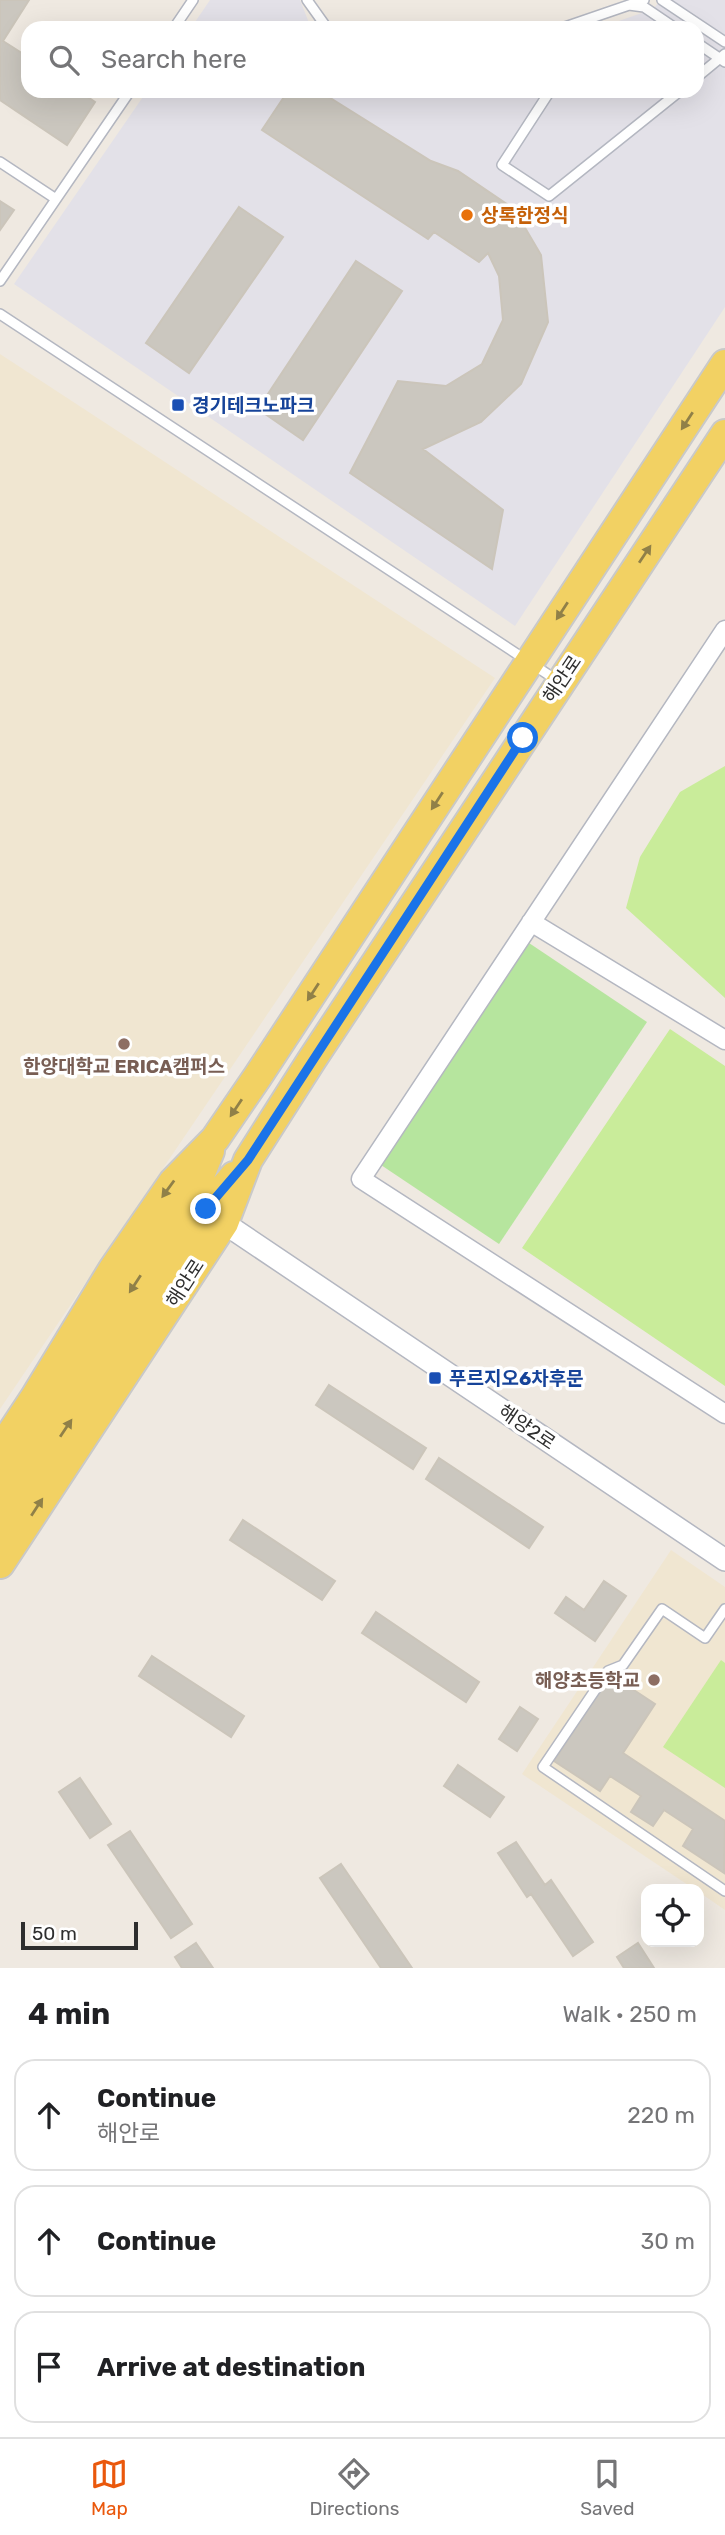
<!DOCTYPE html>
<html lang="en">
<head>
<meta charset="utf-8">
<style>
	body { margin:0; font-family:Rubik,"Noto Sans KR",sans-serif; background:#f2f2f2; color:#202124 }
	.controls { position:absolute; right:21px; bottom:21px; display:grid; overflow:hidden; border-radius:14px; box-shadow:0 7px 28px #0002 }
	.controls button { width:63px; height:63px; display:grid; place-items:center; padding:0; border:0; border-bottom:2px solid #e0e0e0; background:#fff; color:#202124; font:35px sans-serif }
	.scale { position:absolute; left:21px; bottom:18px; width:117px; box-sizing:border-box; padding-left:7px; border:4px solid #2e2e2e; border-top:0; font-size:19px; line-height:24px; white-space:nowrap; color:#2e2e2e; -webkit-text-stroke:5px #fff; paint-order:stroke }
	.stop { position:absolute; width:21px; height:21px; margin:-16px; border:5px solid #1a73e8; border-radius:50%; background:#fff }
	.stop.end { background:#1a73e8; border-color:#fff; box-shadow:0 2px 7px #0008 }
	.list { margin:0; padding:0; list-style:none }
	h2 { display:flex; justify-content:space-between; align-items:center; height:91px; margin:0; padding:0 28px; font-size:30px }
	h2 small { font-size:23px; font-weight:400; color:#757577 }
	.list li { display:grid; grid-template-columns:46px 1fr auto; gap:21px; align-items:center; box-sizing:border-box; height:112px; margin:0 14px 14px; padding:0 14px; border:2px solid #e0e0e0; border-radius:21px }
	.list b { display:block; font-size:26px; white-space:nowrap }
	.list p { margin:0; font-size:23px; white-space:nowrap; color:#757577 }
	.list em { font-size:23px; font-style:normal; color:#757577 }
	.icon { flex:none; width:38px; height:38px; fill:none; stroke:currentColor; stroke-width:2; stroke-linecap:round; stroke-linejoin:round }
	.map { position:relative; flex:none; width:725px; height:1968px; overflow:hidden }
	.search { position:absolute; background:#fff; box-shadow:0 7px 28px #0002; left:21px; right:21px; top:21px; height:77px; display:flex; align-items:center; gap:18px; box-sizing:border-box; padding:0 24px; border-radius:21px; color:#757577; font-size:26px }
	.sheet { height:469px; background:#fff }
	nav { display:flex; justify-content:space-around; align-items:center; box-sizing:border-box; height:98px; border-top:2px solid #e0e0e0; background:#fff; font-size:19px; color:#757577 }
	nav a { display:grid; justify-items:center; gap:4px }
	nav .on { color:#ea580c }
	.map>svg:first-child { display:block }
	.industrial { fill:#e3e1e8 }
	.education { fill:#f0e6d1 }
	.green { fill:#b6e59e }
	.pitch { fill:#c9ec9a }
	.building { fill:#cbc7bf; stroke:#cbc5ba; stroke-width:2 }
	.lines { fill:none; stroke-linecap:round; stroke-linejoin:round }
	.service-casing { stroke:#b4b7c1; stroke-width:12 }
	.minor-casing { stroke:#b4b7c1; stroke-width:21 }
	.tertiary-casing { stroke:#b4b7c1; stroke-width:24 }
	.primary-casing { stroke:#c9c9c9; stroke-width:32 }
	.service { stroke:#fff; stroke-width:9 }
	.minor { stroke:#fff; stroke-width:18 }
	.tertiary { stroke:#fff; stroke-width:21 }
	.primary { stroke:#f2d163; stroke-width:28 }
	.oneway { fill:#908048 }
	.route { stroke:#1a73e8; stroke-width:9 }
	.food-dot { fill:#e8710a; stroke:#fff; stroke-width:2.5 }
	.transit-dot { fill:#1a4fb4; stroke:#fff; stroke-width:2.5 }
	.education-dot { fill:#8d6e63; stroke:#fff; stroke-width:2.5 }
	.labels { text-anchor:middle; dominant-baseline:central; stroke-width:7; stroke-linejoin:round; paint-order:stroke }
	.food-label { font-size:19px; font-weight:bold; fill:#c56008; stroke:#fff; text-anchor:start }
	.transit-label { font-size:19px; font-weight:bold; fill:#164399; stroke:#fff; text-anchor:start }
	.street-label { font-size:19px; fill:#2e2e2e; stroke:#fff }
	.education-label { font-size:19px; font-weight:bold; fill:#785e54; stroke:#fff }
</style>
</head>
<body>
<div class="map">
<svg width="725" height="1968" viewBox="0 0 725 1968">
	<rect width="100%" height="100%" fill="#efe9e1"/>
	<!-- industrial -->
	<path class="industrial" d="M 210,0 L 300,0 L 311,28 L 191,28 Z
		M 661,0 L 725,0 L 725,307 L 515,626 L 14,284 L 147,91 L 406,91 L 414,94 L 422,91 L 697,91 L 697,28 L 599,28 L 653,9 Z"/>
	<!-- education -->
	<path class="education" d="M 0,354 L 495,678 L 0,1409 Z
		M 671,1550 L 725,1587 L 725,1910 L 699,1892 L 699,1889 L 694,1889 L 522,1774 Z"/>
	<!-- green -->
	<path class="green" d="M 529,943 L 647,1022 L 499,1244 L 381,1165 Z"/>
	<!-- pitch -->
	<path class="pitch" d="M 725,766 L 725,998 L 626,908 L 640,857 L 680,792 Z
		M 670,1029 L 725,1066 L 725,1386 L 522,1248 Z
		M 721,1660 L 725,1663 L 725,1788 L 663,1747 Z"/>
	<!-- building -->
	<path class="building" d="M 0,0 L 29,0 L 3,41 L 28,57 L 28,91 L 79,91 L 95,102 L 67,145 L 0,100 Z
		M 288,91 L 319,91 L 431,161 L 458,171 L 514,209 L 541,255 L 548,322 L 521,384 L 481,422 L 423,449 L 503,510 L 492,569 L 350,473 L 398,381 L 446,386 L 482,364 L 503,320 L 499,276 L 488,253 L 479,262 L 434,232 L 428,239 L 262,130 Z
		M 0,201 L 14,210 L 0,230 Z
		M 239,207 L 283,237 L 189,373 L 146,343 Z
		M 356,261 L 402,291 L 303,440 L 258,409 Z
		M 329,1385 L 426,1448 L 413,1469 L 316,1405 Z
		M 439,1458 L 543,1527 L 529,1548 L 426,1479 Z
		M 243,1520 L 335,1581 L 322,1600 L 230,1540 Z
		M 604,1581 L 626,1596 L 595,1641 L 555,1613 L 566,1597 L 584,1610 Z
		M 376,1612 L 479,1682 L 466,1702 L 362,1633 Z
		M 152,1656 L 244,1716 L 231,1737 L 139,1676 Z
		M 611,1675 L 655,1704 L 623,1753 L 725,1821 L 724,1873 L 683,1846 L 693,1829 L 664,1810 L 653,1826 L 631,1812 L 641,1796 L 610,1776 L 600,1791 L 554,1761 Z
		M 520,1707 L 538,1719 L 517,1751 L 499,1739 Z
		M 458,1765 L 504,1797 L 490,1817 L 444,1786 Z
		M 80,1778 L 111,1824 L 90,1838 L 59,1792 Z
		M 130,1831 L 192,1924 L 171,1938 L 108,1845 Z
		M 516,1842 L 545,1885 L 551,1880 L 593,1942 L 573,1956 L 531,1894 L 527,1897 L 498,1853 Z
		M 341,1864 L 412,1968 L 381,1968 L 320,1878 Z
		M 196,1943 L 213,1968 L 182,1968 L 175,1957 Z
		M 638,1943 L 654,1968 L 624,1968 L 617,1957 Z"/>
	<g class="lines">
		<defs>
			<path id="service" d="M 307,0 L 327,28
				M 644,0 L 629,5 L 644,7 L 675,28
				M 662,0 L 725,42
				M 174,28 L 193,0
				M 562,28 L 629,5
				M 697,43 L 725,62
				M 697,77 L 725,54
				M 550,91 L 502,165 L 549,196 L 680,91
				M 0,162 L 56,199
				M 0,281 L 130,91
				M 0,314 L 558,681
				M 725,1609 L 705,1638 L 662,1609 L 623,1665 L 608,1671 L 543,1767 L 725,1891"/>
			<path id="minor" d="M 725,630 L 361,1179 L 725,1414
				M 531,922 L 725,1040"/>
			<path id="tertiary" d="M 224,1223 L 725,1560"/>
			<path id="primary" d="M 0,1450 L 35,1397 L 113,1269 L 173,1182 L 215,1139 L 258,1076 L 725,364
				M 0,1488 L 166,1237 L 193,1193 L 210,1151
				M 0,1525 L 82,1403 L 206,1209 L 234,1176
				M 0,1564 L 224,1223 L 248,1160 L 311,1061 L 725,434"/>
		</defs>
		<!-- service casing -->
		<use href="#service" class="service-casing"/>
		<!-- minor casing -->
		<use href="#minor" class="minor-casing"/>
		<!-- tertiary casing -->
		<use href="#tertiary" class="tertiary-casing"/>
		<!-- primary casing -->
		<use href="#primary" class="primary-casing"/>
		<!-- service -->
		<use href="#service" class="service"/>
		<!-- minor -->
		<use href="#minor" class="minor"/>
		<!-- tertiary -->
		<use href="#tertiary" class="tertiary"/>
		<!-- primary -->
		<use href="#primary" class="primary"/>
	</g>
	<!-- one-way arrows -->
	<defs><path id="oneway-solid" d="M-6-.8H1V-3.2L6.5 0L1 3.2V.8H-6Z" transform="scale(1.75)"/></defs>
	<g class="oneway">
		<use href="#oneway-solid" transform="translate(687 421) rotate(123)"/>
		<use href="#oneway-solid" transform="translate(645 554) rotate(-56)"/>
		<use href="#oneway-solid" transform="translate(562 611) rotate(123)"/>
		<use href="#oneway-solid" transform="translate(437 801) rotate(123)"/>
		<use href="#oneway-solid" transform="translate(313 992) rotate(123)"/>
		<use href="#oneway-solid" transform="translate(236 1108) rotate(124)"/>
		<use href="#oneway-solid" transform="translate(168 1189) rotate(126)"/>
		<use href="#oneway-solid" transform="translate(135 1284) rotate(123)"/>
		<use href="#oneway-solid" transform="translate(66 1428) rotate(-56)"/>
		<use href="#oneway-solid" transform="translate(37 1507) rotate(-57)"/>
	</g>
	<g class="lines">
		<!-- route -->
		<path class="route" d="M 206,1209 L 248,1160 L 523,738"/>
	</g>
	<!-- markers -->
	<circle class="food-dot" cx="467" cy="215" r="7"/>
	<g class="transit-dot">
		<rect x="171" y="398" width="14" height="14" rx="3.5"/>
		<rect x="428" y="1371" width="14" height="14" rx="3.5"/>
	</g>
	<g class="education-dot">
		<circle cx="124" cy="1044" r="7"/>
		<circle cx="654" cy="1680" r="7"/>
	</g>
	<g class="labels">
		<!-- food labels -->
		<g class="food-label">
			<text x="481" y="215">상록한정식</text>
		</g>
		<!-- transit labels -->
		<g class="transit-label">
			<text x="192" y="405">경기테크노파크</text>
			<text x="449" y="1378">푸르지오6차후문</text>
		</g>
		<!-- street labels -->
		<g class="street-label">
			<text transform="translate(562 679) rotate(-56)">해안로</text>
			<text transform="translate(185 1283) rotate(-57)">해안로</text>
			<text transform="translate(527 1427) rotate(34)">해양2로</text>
		</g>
		<!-- education labels -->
		<g class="education-label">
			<text x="124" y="1066">한양대학교 ERICA캠퍼스</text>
			<text x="640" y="1680" text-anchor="end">해양초등학교</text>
		</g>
	</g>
</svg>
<div class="controls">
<button><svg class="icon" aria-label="locate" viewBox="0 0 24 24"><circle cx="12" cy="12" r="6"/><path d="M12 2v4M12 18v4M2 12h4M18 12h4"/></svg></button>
</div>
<div class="scale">50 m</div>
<div class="stop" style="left:523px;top:738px"></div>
<div class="stop end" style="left:206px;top:1209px"></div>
<div class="search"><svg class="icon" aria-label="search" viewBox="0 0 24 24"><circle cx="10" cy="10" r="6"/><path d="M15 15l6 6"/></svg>Search here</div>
</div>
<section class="sheet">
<h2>4 min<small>Walk · 250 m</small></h2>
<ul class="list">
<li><svg class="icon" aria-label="ahead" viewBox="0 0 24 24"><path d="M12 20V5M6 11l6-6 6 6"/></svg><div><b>Continue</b><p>해안로</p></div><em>220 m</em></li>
<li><svg class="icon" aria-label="ahead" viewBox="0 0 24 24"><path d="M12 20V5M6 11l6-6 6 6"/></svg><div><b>Continue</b></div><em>30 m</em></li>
<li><svg class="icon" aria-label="arrive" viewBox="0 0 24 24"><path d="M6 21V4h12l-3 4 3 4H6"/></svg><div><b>Arrive at destination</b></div></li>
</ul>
</section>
<nav>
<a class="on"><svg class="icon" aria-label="map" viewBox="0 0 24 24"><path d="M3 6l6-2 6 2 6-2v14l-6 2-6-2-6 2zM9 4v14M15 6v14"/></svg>Map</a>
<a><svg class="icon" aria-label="directions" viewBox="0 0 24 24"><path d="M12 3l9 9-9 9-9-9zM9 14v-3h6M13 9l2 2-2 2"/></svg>Directions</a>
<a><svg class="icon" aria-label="saved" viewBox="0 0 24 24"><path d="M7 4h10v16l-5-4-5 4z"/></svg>Saved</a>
</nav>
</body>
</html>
